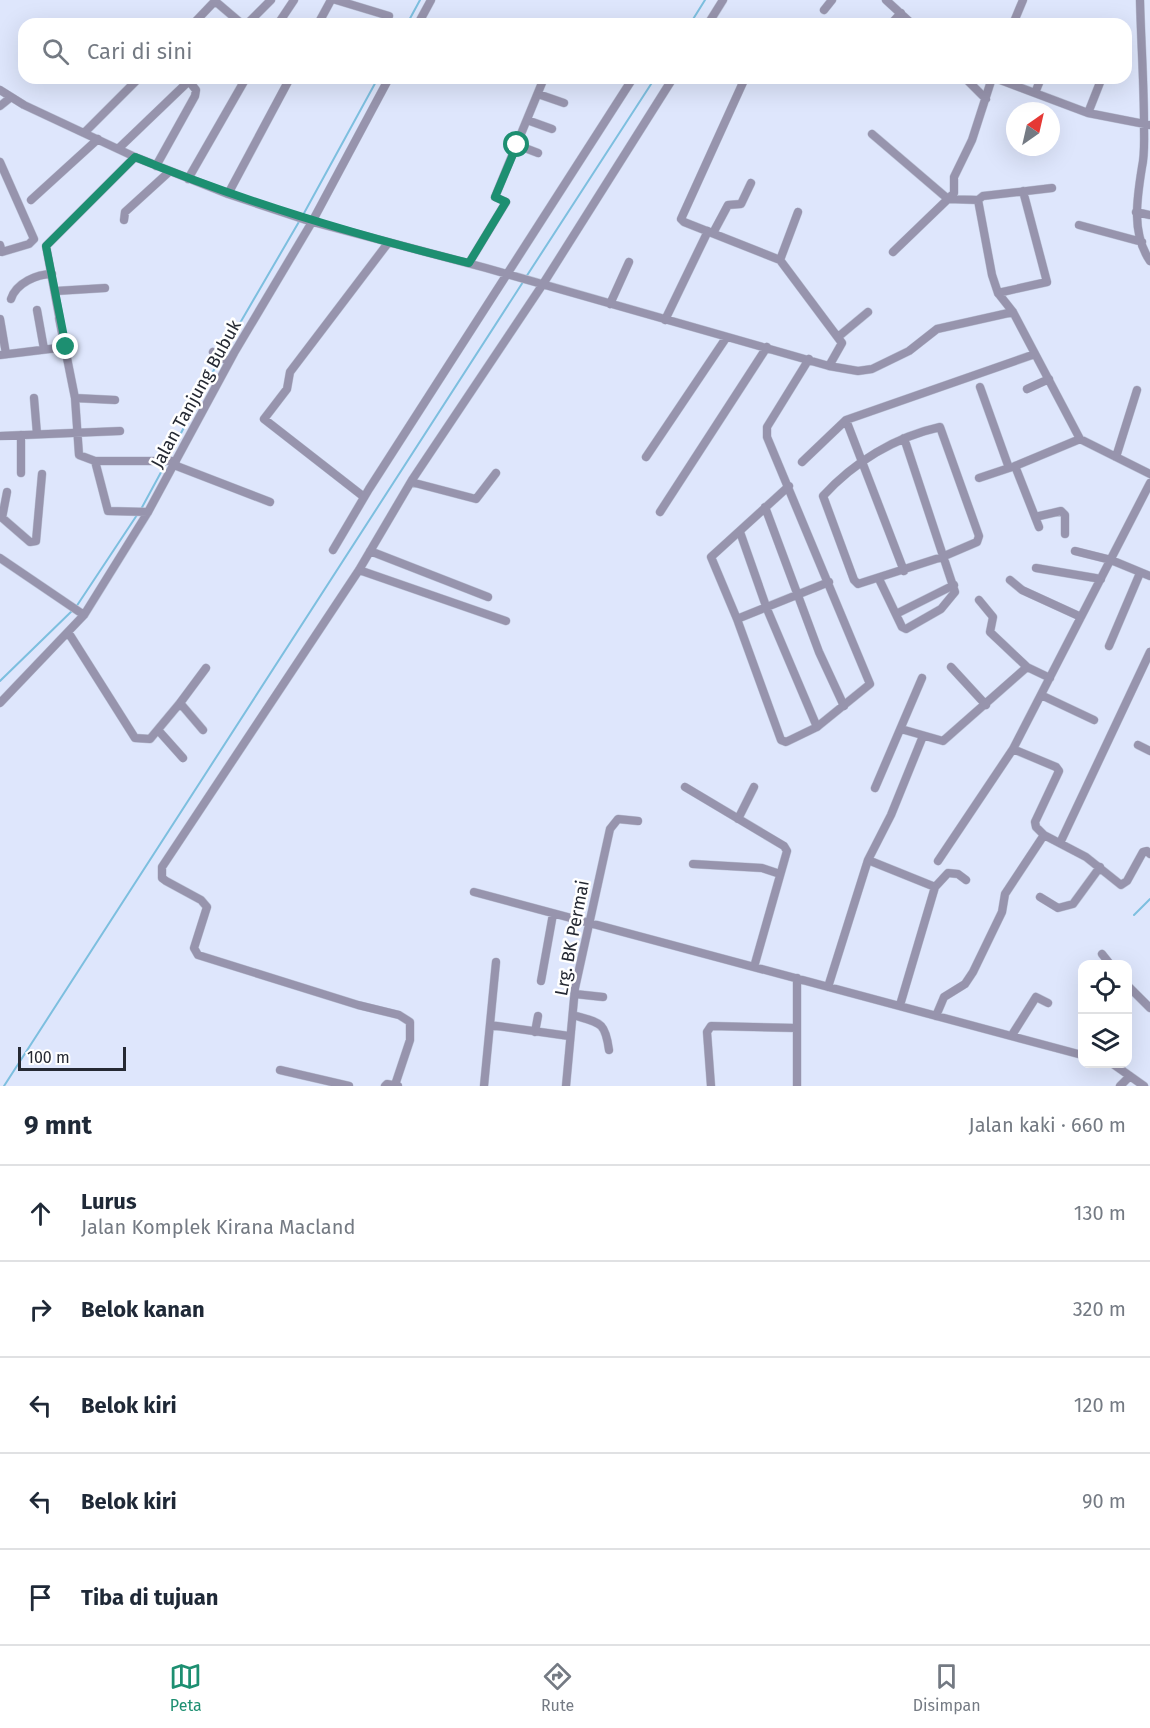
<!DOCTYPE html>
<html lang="id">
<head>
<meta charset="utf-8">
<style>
	body { margin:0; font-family:"Fira Sans",sans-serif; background:#f6f6f7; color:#1f2937 }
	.controls { position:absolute; right:18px; bottom:18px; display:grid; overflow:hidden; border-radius:12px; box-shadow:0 6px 24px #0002 }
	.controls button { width:54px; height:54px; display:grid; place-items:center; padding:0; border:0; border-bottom:2px solid #e0e1e3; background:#fff; color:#1f2937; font:30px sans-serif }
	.compass { position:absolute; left:1006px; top:102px; width:54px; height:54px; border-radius:50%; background:#fff; box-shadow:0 6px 24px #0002; rotate:34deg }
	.scale { position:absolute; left:18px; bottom:15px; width:108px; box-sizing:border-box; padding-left:6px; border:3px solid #252933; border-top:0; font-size:16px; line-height:21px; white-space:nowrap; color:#252933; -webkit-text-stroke:4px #fff; paint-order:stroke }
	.stop { position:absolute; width:18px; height:18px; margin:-14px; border:4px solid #1d8f71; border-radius:50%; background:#fff }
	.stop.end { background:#1d8f71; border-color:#fff; box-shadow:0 2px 6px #0008 }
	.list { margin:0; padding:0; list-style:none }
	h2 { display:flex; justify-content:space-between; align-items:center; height:78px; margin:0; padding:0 24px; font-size:26px }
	h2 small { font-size:20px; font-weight:400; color:#747a83 }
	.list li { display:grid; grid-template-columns:39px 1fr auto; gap:18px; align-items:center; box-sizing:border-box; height:96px; padding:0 24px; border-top:2px solid #e0e1e3 }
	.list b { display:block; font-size:22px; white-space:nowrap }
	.list p { margin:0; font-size:20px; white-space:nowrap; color:#747a83 }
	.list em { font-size:20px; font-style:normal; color:#747a83 }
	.icon { flex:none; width:33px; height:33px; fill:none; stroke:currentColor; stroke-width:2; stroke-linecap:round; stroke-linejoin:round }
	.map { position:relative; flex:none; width:1150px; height:1086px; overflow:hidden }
	.search { position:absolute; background:#fff; box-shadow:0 6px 24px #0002; left:18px; right:18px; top:18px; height:66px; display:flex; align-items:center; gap:15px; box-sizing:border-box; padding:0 21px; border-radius:18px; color:#747a83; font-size:22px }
	.sheet { height:558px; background:#fff }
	nav { display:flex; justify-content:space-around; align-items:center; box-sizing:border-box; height:84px; border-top:2px solid #e0e1e3; background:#fff; font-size:16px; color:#747a83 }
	nav a { display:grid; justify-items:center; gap:3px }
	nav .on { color:#1d8f71 }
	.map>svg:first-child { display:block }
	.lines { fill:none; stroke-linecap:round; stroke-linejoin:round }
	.stream { stroke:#7dbfdf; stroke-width:2 }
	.street-casing { stroke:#bdc4d8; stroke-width:9 }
	.street { stroke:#9794ad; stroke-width:8 }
	.route { stroke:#1d8f71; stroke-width:8 }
	.labels { text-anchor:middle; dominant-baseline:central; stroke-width:5; stroke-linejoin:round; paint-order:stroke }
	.street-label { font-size:18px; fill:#252933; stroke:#fff }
</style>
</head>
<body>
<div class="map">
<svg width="1150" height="1086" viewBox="0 0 1150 1086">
	<rect width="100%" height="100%" fill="#dee6fc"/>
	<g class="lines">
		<!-- stream -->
		<path class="stream" d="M 407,24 L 420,0
			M 690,24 L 705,0
			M 303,215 L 378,78
			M 526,277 L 655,78
			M 222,354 L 300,220
			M 168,458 L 218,362
			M 140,511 L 166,463
			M 0,681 L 76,607 L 137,515
			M 1134,915 L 1150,899
			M 4,1086 L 523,282"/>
		<defs>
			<path id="street" d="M 336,0 L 389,16
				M 886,0 L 912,24
				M 1140,0 C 1141,42 1144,84 1144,125 C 1144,139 1145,154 1142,167 C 1137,198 1131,233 1150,261
				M 215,1 L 242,24
				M 824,10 L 832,0
				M 193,24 L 216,0
				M 247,24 L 271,0
				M 278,24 L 294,0
				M 318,24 L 331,0
				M 418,24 L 431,0
				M 708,24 L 723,0
				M 891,24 L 901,13
				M 1013,24 L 1023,0
				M 745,78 L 681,219 L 684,222 L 780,260 L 842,343 L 829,366
				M 965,78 L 986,99
				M 995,78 L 1088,113 L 1150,125
				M 0,90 L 24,105 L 135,157 L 228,194 L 309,221 L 486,268 L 829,366 L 858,371 L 872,369 L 909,351 L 937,329 L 1013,312
				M 1035,93 L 1041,78
				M 538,94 L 564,103
				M 0,106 L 10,98
				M 1088,113 L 1101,80
				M 527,120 L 552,129
				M 84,133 L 139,78
				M 872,134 L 948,199 L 954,193 L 954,177 L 972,140 L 992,78
				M 517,145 L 538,153
				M 118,149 L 192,78
				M 0,162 L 34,239 L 29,244 L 2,252 L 0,245
				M 156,166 L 195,96 L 196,90 L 189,81
				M 188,179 L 246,78
				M 228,194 L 290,78
				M 31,200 L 98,139
				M 978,200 L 992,275 L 998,293 L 1013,312 L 1080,439 L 1150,474
				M 1136,212 L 1150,215
				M 124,220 L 125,212 L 170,171
				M 1079,225 L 1142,242
				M 713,233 L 728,205 L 741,204 L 751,183
				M 893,252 L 948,199 L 978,200 L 983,196 L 1052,188
				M 780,260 L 798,212
				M 469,263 L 506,202 L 495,197 L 544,78
				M 56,291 L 105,288
				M 998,293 L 1047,282 L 1023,191
				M 11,299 C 16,283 37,274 52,274
				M 610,304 L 629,262
				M 37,310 L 44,349
				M 59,318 L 75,398 L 79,455 L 95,461 L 108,511 L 148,512
				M 0,319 L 6,354
				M 665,320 L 708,231
				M 60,321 L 46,246 L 135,157
				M 838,337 L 868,312
				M 213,352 L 229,362
				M 0,355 L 66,347
				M 980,387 L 1009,468
				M 1027,389 L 1049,379
				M 34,398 L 37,434
				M 75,398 L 115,400
				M 846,420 L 904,571
				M 940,427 L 979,536 L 977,542 L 942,557 L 858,584 L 854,580 L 823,496 C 854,462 895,437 940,427 Z
				M 21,435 L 21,473
				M 0,436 L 120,431
				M 646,457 L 726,338
				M 1116,457 L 1137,390
				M 95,461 L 176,461
				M 802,462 L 846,420 L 1035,354
				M 174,465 L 270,502
				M 979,478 L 1012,467
				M 411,482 L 476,499 L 496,473
				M 789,486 L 711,557 L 737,619 L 781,740 L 786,742 L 817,727 L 870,684 L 767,437 L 767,427 L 809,359
				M 364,497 L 264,419 L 287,389 L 290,372 L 388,243
				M 765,507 L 819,652 L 844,706
				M 660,512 L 767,347
				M 0,516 L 30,542 L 36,541 L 42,474
				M 1035,517 L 1061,511 L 1065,515 L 1065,534
				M 2,518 L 7,492
				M 1039,527 L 1015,466 L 1080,439
				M 740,532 L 767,609 L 817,727
				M 333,550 L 369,489 L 633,78
				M 370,551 L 488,597
				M 1075,551 L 1111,560 L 1150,576
				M 0,558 L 84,615
				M 1036,568 L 1101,579
				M 359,570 L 506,621
				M 879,579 L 902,627 L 906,629 L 941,609 L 955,592 L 904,438
				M 1010,580 L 1022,590 L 1081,617
				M 979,600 L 993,617 L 990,632 L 1027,667
				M 896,614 L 954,585
				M 737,619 L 829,582
				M 68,632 L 135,738 L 150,739 L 180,703 L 203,730
				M 1109,646 L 1140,573
				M 951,667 L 986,705
				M 1041,695 L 1094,720
				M 0,703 L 84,615 L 148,512 L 234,353 L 312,222 L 389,78
				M 180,703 L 206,668
				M 901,729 L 943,741 L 1027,667 L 1050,678
				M 158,730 L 183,758
				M 1138,745 L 1150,751
				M 685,787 L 784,846 L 787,851 L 754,967
				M 875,788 L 922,678
				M 738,819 L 754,787
				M 1044,835 L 1086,857 L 1121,885 L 1127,881 L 1143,852 L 1147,851 L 1150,854
				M 1060,843 L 1150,652
				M 868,860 L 935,887 L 900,1005
				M 938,861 L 1013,749
				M 693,864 L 762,868 L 780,874
				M 935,887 L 948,873 L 958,874 L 966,880
				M 474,892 L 1082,1055
				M 1040,897 L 1058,908 L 1073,904 L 1100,867
				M 1102,954 L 1110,964
				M 797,978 L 797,1086
				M 541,981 L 553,914
				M 1128,986 L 1150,1008
				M 828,987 L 868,860 L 891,815 L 923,736
				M 575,994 L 603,997
				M 573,1015 C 600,1023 605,1021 609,1050
				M 936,1016 L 944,997 L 965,984 L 973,972 L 1002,912 L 1005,894 L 1044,835 L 1036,827 L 1035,822 L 1059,771 L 1056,767 L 1013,749 L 1150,483
				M 490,1025 L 569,1036
				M 535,1032 L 538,1016
				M 1012,1035 L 1036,997 L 1048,1003
				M 1113,1064 L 1144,1086
				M 280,1070 L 349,1086
				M 395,1085 L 410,1040 L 410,1022 L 399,1015 L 358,1005 L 198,955 L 194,948 L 207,907 L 201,900 L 166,881 L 162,878 L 162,867 L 359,570 L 412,480 L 543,284 L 673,78
				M 385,1086 L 387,1084 L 398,1086
				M 484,1086 L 496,962
				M 566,1086 L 575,988 L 610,829 L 618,819 L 638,821
				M 711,1086 L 707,1032 L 711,1026 L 797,1028
				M 1120,1086 L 1130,1076"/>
		</defs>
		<!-- street casing -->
		<use href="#street" class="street-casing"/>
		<!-- street -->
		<use href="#street" class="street"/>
	</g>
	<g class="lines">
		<!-- route -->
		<path class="route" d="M 66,347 L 46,246 L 135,157 C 244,202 355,235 469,263 L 506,202 L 495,197 L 517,145"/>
	</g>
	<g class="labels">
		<!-- street labels -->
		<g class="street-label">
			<text transform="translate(196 394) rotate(-61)">Jalan Tanjung Bubuk</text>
			<text transform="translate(572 938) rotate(-79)">Lrg. BK Permai</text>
		</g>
	</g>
</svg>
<div class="controls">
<button><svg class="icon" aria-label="locate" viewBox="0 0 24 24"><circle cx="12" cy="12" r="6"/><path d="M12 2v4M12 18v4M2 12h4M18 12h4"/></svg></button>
<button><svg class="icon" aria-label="layers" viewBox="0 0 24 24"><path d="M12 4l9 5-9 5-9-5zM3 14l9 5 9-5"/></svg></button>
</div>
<svg class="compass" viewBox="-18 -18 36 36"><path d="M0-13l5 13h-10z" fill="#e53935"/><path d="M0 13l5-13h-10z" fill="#747a83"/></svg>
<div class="scale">100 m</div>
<div class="stop" style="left:517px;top:145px"></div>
<div class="stop end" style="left:66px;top:347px"></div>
<div class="search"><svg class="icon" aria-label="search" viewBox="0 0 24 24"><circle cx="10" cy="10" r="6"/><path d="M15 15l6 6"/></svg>Cari di sini</div>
</div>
<section class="sheet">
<h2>9 mnt<small>Jalan kaki · 660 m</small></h2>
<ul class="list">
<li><svg class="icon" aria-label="ahead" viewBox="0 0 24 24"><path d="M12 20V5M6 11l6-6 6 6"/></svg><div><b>Lurus</b><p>Jalan Komplek Kirana Macland</p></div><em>130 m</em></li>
<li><svg class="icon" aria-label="right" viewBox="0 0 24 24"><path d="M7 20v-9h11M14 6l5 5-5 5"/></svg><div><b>Belok kanan</b></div><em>320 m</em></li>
<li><svg class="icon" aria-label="left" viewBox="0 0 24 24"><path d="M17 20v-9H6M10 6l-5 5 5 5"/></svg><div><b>Belok kiri</b></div><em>120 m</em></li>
<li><svg class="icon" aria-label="left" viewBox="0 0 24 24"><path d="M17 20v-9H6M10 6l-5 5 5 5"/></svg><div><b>Belok kiri</b></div><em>90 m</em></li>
<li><svg class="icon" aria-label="arrive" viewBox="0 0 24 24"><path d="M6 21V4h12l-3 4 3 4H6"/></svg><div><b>Tiba di tujuan</b></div></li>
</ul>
</section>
<nav>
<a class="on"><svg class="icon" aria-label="map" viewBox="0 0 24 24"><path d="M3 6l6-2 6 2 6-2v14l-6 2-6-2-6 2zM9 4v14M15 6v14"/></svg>Peta</a>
<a><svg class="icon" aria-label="directions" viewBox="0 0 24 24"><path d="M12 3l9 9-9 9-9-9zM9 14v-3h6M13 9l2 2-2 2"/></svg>Rute</a>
<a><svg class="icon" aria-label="saved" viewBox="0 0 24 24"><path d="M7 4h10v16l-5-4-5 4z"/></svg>Disimpan</a>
</nav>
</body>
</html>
